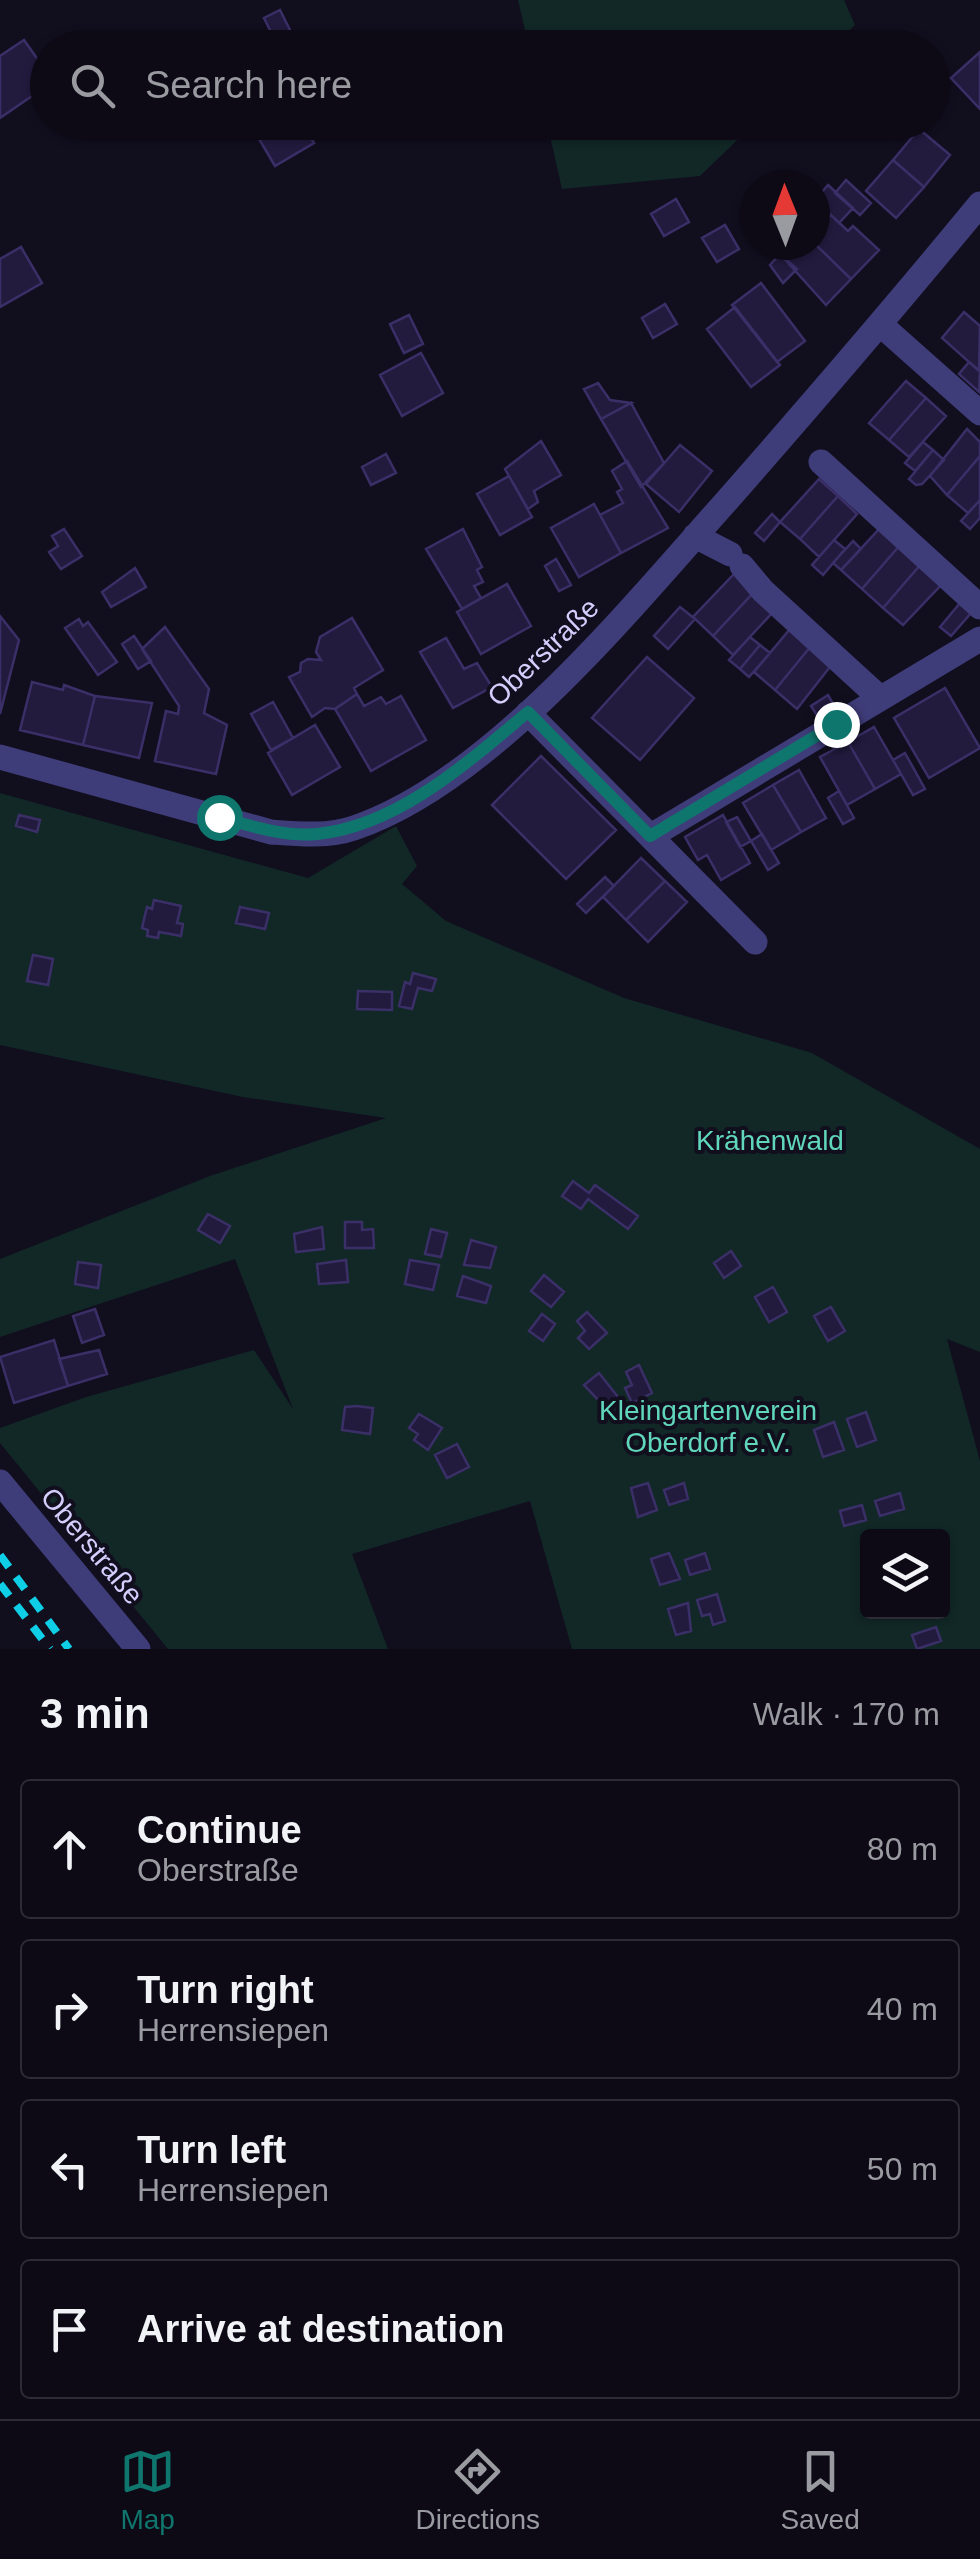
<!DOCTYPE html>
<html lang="en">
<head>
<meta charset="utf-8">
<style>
	body { margin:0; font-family:Arial,sans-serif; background:#16131f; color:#f1f3f6 }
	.controls { position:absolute; right:30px; bottom:30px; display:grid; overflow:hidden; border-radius:10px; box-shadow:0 2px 8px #0004 }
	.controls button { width:90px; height:90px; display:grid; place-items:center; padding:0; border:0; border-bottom:2px solid #2d2b35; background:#0d0a16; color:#f1f3f6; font:50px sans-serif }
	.compass { position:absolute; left:740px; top:170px; width:90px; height:90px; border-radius:50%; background:#0d0a16; box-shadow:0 2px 8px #0004; rotate:359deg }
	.stop { position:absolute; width:30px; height:30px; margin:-22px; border:8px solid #0f766e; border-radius:50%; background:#fff }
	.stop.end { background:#0f766e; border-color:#fff; box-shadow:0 2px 10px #0008 }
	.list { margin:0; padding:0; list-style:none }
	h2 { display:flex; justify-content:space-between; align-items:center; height:130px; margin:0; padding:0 40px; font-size:42px }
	h2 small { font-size:32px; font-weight:400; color:#9a9aa1 }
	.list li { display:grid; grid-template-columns:65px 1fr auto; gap:30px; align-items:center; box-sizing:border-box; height:140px; margin:0 20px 20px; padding:0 20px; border:2px solid #2d2b35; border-radius:10px }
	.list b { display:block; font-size:38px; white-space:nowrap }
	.list p { margin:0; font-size:32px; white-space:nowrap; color:#9a9aa1 }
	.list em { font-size:32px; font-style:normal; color:#9a9aa1 }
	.icon { flex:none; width:55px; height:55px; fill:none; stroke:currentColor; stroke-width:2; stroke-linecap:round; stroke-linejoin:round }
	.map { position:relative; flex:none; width:980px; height:1649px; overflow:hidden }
	.search { position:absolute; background:#0d0a16; box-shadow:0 2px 8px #0004; left:30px; right:30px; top:30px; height:110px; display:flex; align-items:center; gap:25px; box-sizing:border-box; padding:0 35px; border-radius:55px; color:#9a9aa1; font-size:38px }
	.sheet { height:770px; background:#0d0a16 }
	nav { display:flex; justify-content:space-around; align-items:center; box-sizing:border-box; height:140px; border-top:2px solid #2d2b35; background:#0d0a16; font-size:28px; color:#9a9aa1 }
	nav a { display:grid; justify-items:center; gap:5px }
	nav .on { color:#0f766e }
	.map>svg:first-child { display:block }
	.green { fill:#112827; fill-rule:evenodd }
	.building { fill:#221b3e; stroke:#3b2f68; stroke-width:2.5 }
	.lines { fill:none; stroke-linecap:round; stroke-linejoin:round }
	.street { stroke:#3f3c7a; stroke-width:25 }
	.rail { stroke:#0fcfe7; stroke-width:8; stroke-dasharray:15 12; stroke-linecap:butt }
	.route { stroke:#0f766e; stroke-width:12 }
	.labels { text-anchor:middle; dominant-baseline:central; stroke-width:8; stroke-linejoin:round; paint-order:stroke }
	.street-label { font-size:28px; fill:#d4cefc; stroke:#110e1e }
	.park-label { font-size:28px; fill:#60d6ba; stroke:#110e1e }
</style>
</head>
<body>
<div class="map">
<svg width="980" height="1649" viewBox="0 0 980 1649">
	<rect width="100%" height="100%" fill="#110e1e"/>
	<!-- green -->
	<path class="green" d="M 518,0 L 844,0 L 855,25 L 832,47 L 529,47 Z
		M 547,123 L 547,122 L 755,123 L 700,176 L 562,189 Z
		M 0,793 L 308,878 L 396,826 L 417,866 L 402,884 L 446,921 L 624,998 L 812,1053 L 980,1149 L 980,1352 L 947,1339 L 980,1461 L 980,1649 L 572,1649 L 530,1501 L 352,1554 L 388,1649 L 168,1649 L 0,1443 L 0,1428 L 86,1397 L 254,1350 L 293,1409 L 235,1259 L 0,1337 L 0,1259 L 210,1176 L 386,1118 L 243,1097 L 0,1045 ZM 868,1536 L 942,1536 L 942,1612 L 868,1612 Z"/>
	<!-- building -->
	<path class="building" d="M 280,10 L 299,48 L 279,48 L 264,18 Z
		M 24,40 L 48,74 L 48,85 L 0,118 L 0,56 Z
		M 980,52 L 980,109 L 951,78 Z
		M 932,61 L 949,78 L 932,94 Z
		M 249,122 L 302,122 L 314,143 L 275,166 Z
		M 919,129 L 950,155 L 924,187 L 893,160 Z
		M 893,160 L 924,187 L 896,218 L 866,191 Z
		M 846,180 L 871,203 L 860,215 L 835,193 Z
		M 828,185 L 853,208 L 839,223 L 815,200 Z
		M 676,199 L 689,222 L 664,236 L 651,214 Z
		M 831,215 L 848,231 L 853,226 L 879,250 L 851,279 L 815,244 L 815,232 Z
		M 725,225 L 739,249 L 717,262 L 702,238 Z
		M 815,244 L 851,279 L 826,305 L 780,254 L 788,245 Z
		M 21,247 L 42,283 L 0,307 L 0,259 Z
		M 780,254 L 797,269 L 783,283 L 770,265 Z
		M 761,283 L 805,341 L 777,362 L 732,305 Z
		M 665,304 L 677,324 L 653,338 L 642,318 Z
		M 735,307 L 780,365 L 751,387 L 707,329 Z
		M 964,312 L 980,326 L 979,371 L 942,338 Z
		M 409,315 L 423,344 L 404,353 L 390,324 Z
		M 421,353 L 443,393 L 402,416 L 380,375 Z
		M 969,362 L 980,371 L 979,392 L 959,374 Z
		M 906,381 L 926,398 L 889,440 L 869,423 Z
		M 598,383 L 610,400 L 631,403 L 601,419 L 584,389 Z
		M 926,398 L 946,416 L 909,457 L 889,440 Z
		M 631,403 L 664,463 L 641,487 L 601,419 Z
		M 967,429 L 980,442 L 980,456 L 947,495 L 930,476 Z
		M 541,441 L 561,475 L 534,491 L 538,502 L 528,509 L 505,469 Z
		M 923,442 L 933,450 L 915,471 L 905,463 Z
		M 680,445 L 712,471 L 679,512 L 646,484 Z
		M 933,450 L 944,460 L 922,484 L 916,485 L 909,479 Z
		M 386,454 L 396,473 L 371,485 L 362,467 Z
		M 980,456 L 980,500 L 968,513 L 947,495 Z
		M 627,461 L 668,528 L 621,553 L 600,515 L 623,503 L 617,492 L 622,489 L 612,471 Z
		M 509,476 L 532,517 L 500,535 L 477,494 Z
		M 819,479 L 838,496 L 800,539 L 780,522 Z
		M 838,496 L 857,514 L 819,557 L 800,539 Z
		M 980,500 L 980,518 L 970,529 L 961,521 Z
		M 594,504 L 621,553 L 579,577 L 551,528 Z
		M 772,514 L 780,522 L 764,541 L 755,533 Z
		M 881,527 L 900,545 L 862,589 L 841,570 Z
		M 64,529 L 82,556 L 61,569 L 49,552 L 58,546 L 52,536 Z
		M 463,529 L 482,567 L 477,570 L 483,582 L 474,586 L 481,598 L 462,609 L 426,549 Z
		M 834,540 L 845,549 L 823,575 L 812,565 Z
		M 853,541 L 861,549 L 841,570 L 833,563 Z
		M 900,545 L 921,564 L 883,608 L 862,589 Z
		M 556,559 L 571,585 L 559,591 L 545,566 Z
		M 921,564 L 943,583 L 903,625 L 883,608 Z
		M 135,568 L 146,587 L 111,607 L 102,592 Z
		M 734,574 L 754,592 L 713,636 L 693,617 Z
		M 507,584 L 531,626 L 481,654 L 457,612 Z
		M 754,592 L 774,611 L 733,655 L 713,636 Z
		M 960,603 L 971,613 L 951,636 L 940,627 Z
		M 680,607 L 695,619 L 668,649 L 654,636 Z
		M 0,616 L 19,640 L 0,714 Z
		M 352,618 L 383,670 L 354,688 L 357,694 L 335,709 L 325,708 L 312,717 L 289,677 L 300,672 L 301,663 L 308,659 L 321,660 L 316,652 L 320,637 Z
		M 79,619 L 83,626 L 88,622 L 117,662 L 98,675 L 65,628 Z
		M 165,627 L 209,689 L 204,713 L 227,725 L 216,774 L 155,761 L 166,711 L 178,714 L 179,706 L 142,649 Z
		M 790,629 L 811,646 L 775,690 L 754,672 Z
		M 134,636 L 151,661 L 138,669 L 122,644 Z
		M 750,637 L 760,645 L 740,669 L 729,660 Z
		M 446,638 L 464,669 L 477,663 L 492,687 L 453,708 L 420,652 Z
		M 760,645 L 770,653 L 749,677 L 740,669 Z
		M 811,646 L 833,663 L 797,709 L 775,690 Z
		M 647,657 L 694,698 L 640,760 L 592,718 Z
		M 32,682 L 63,690 L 64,685 L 95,696 L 83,745 L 20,730 Z
		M 945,688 L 980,748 L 929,778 L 894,718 Z
		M 357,694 L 364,706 L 381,697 L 386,704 L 401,696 L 426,740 L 371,771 L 335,709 Z
		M 828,695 L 835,707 L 818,717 L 811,706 Z
		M 95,696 L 152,703 L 139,758 L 83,745 Z
		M 273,702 L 293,738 L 271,750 L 251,714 Z
		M 315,725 L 340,767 L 292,795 L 268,753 Z
		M 874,727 L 901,774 L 875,789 L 848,742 Z
		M 848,742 L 875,789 L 847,805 L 820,757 Z
		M 905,753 L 925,789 L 913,795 L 893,760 Z
		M 541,756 L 616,830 L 566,879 L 492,805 Z
		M 799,770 L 826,818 L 801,832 L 773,785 Z
		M 773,785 L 801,832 L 771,850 L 743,803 Z
		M 839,791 L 854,818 L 843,824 L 828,798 Z
		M 19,815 L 40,820 L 37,832 L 16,826 Z
		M 723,815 L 750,863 L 721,880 L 707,855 L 698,860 L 685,837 Z
		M 737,817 L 751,841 L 740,847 L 726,822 Z
		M 762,834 L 779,863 L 768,870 L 751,841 Z
		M 641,858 L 665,881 L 626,920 L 603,897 Z
		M 605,877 L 614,886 L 586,913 L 577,904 Z
		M 665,881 L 687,902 L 648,942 L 626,920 Z
		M 154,900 L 181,906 L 177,923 L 183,924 L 181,936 L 159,932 L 158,938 L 147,936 L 148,930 L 142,928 L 147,907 L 152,909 Z
		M 240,907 L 269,913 L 265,929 L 236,923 Z
		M 33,955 L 53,959 L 48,985 L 27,981 Z
		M 413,973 L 436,979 L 432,991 L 418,988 L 412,1009 L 399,1006 L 405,982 L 410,984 Z
		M 358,991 L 392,992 L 392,1010 L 357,1009 Z
		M 573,1181 L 589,1193 L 595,1185 L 638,1216 L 628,1229 L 588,1199 L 581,1209 L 562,1196 Z
		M 208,1214 L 230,1226 L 220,1243 L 198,1230 Z
		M 345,1222 L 362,1222 L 362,1230 L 373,1229 L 374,1248 L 345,1248 Z
		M 322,1227 L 324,1249 L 296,1252 L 294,1234 Z
		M 431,1229 L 447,1233 L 441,1257 L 425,1254 Z
		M 471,1240 L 496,1247 L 490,1268 L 464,1265 Z
		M 731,1251 L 741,1266 L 724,1278 L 714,1263 Z
		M 346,1260 L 348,1282 L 319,1284 L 317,1264 Z
		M 410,1260 L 439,1265 L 433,1290 L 405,1284 Z
		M 78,1262 L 101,1265 L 98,1288 L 75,1284 Z
		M 544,1275 L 564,1292 L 551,1307 L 531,1291 Z
		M 463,1276 L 491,1286 L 486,1303 L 457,1296 Z
		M 773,1287 L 787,1312 L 769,1322 L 755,1297 Z
		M 831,1307 L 845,1331 L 828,1341 L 814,1316 Z
		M 95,1309 L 104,1335 L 82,1343 L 73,1316 Z
		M 587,1312 L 607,1333 L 589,1349 L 578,1338 L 585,1331 L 577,1321 Z
		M 542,1314 L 555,1324 L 543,1341 L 529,1331 Z
		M 54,1340 L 68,1386 L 14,1403 L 0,1357 Z
		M 99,1350 L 107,1374 L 68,1386 L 59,1359 Z
		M 639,1365 L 652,1393 L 632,1403 L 625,1388 L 632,1385 L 626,1372 Z
		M 599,1373 L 618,1397 L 605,1407 L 584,1385 Z
		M 357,1406 L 373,1408 L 370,1434 L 342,1430 L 345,1407 Z
		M 866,1412 L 876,1440 L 857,1447 L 847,1419 Z
		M 419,1414 L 442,1428 L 428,1450 L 414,1440 L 418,1434 L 409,1428 Z
		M 834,1422 L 844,1450 L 823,1457 L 814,1430 Z
		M 457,1444 L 469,1467 L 447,1478 L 435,1455 Z
		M 648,1483 L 657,1510 L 638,1517 L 631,1488 Z
		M 684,1483 L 688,1499 L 669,1505 L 664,1490 Z
		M 900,1493 L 904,1509 L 880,1516 L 875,1501 Z
		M 862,1505 L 866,1520 L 844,1526 L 840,1511 Z
		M 669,1553 L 680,1579 L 660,1585 L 651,1559 Z
		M 705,1553 L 710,1569 L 690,1575 L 685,1560 Z
		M 717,1594 L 725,1621 L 713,1625 L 710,1614 L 702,1616 L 697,1600 Z
		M 688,1603 L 691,1631 L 676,1635 L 668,1609 Z
		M 936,1627 L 941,1641 L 917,1649 L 912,1635 Z"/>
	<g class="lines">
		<!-- street -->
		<path class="street" d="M 881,325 L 980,413
			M 821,462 L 980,607
			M 695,536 L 730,554
			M 742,566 L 763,591 L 880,698
			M 528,713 L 755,942
			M 0,757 L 271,832 C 298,834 328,837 354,828 C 490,782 629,610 723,505 C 810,406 896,306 980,204
			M 651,836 L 980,639
			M 0,1482 L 138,1649"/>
		<!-- rail -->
		<path class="rail" d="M 0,1555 L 69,1649
			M 0,1584 L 50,1649"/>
	</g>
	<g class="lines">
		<!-- route -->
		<path class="route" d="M 219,817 C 251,826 284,837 317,834 C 398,826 468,762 528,712 L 650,836 L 836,724"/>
	</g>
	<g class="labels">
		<!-- street labels -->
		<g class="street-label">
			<text transform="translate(543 652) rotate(-44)">Oberstraße</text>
			<text transform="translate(92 1546) rotate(50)">Oberstraße</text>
		</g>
		<!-- park labels -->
		<g class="park-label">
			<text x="770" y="1140">Krähenwald</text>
			<text x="708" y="1410">Kleingartenverein<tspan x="708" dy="32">Oberdorf e.V.</tspan></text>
		</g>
	</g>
</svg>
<div class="controls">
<button><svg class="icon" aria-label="layers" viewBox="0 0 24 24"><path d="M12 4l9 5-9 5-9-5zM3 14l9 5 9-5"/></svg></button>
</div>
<svg class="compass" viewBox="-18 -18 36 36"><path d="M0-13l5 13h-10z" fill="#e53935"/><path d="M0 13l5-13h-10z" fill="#9a9aa1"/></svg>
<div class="stop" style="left:219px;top:817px"></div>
<div class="stop end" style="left:836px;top:724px"></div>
<div class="search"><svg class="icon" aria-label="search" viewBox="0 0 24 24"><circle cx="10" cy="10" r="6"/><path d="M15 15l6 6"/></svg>Search here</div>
</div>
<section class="sheet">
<h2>3 min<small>Walk · 170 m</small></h2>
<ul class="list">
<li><svg class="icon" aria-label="ahead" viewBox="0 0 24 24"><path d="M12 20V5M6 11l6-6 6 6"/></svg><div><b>Continue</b><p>Oberstraße</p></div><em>80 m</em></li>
<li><svg class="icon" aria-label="right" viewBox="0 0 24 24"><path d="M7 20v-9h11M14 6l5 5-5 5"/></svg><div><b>Turn right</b><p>Herrensiepen</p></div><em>40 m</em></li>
<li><svg class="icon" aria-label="left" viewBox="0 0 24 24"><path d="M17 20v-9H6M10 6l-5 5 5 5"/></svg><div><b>Turn left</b><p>Herrensiepen</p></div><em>50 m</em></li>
<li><svg class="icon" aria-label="arrive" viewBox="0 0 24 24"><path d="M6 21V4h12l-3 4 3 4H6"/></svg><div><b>Arrive at destination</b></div></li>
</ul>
</section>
<nav>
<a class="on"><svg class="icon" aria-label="map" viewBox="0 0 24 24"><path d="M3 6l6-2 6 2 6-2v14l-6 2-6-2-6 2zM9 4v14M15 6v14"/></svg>Map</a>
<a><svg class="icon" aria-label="directions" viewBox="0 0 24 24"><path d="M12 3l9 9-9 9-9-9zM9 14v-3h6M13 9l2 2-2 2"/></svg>Directions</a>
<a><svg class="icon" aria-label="saved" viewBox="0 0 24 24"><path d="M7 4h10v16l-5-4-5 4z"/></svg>Saved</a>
</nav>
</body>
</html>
